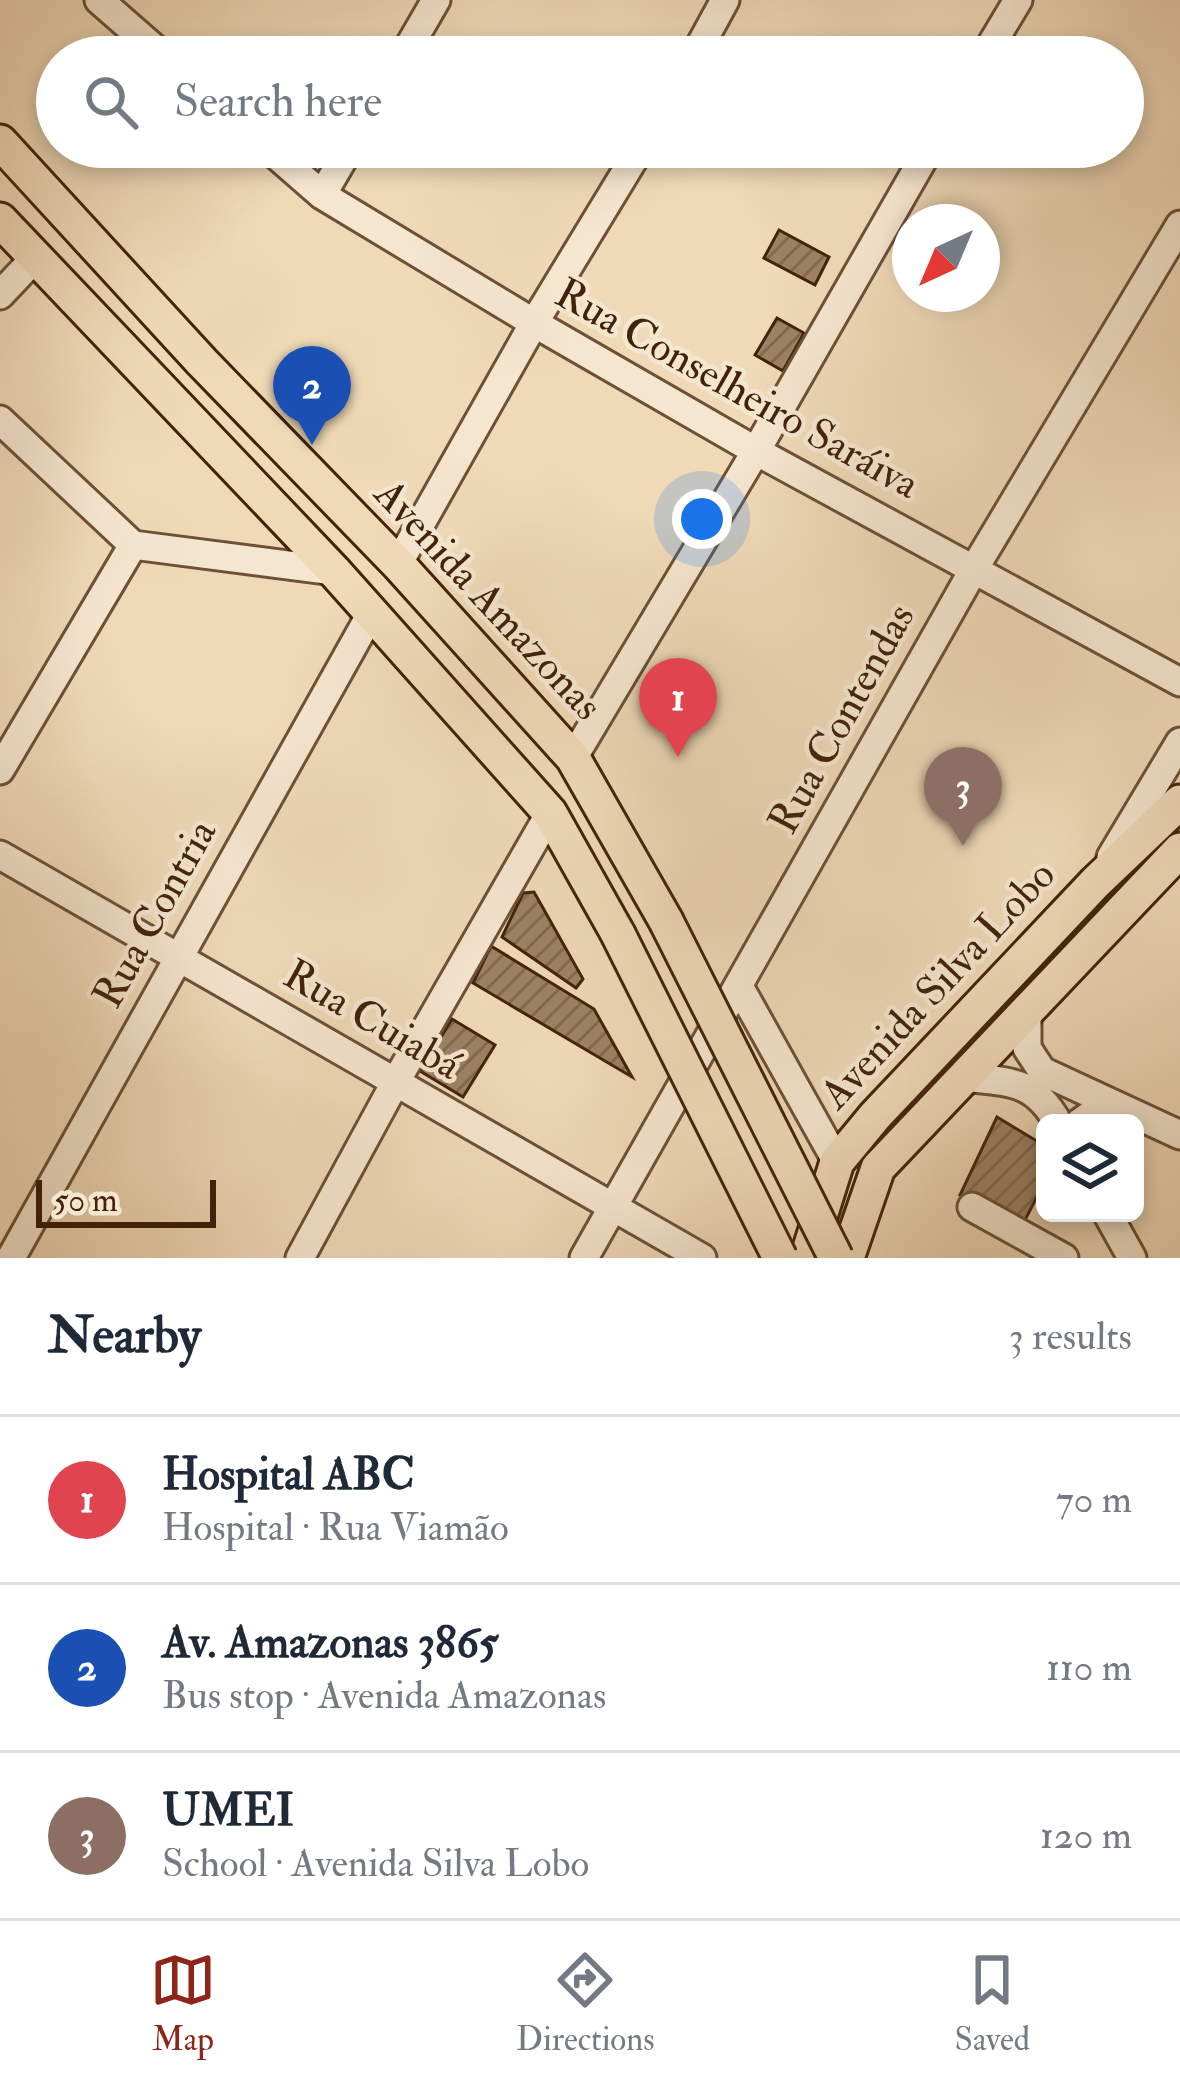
<!DOCTYPE html>
<html lang="en">
<head>
<meta charset="utf-8">
<style>
	body { margin:0; font-family:"IM FELL Double Pica",serif; background:#f2f2f3; color:#1f2937 }
	.controls { position:absolute; right:36px; bottom:36px; display:grid; overflow:hidden; border-radius:18px; box-shadow:0 6px 18px #0003 }
	.controls button { width:108px; height:108px; display:grid; place-items:center; padding:0; border:0; border-bottom:3px solid #e0e1e3; background:#fff; color:#1f2937; font:60px sans-serif }
	.compass { position:absolute; left:892px; top:204px; width:108px; height:108px; border-radius:50%; background:#fff; box-shadow:0 6px 18px #0003; rotate:224deg }
	.scale { position:absolute; left:36px; bottom:30px; width:180px; box-sizing:border-box; padding-left:12px; border:6px solid #42230a; border-top:0; font-size:33px; line-height:42px; white-space:nowrap; color:#42230a; -webkit-text-stroke:9px #f5e6d0; paint-order:stroke }
	.you { position:absolute; left:702px; top:519px; width:42px; height:42px; margin:-30px; border:9px solid #fff; border-radius:50%; background:#1a73e8; box-shadow:0 0 0 18px #1a73e833 }
	.badge { display:grid; place-items:center; width:78px; height:78px; border-radius:50%; background:#8f2418; color:#fff; font-size:39px; font-weight:700 }
	.pin { position:absolute; translate:-50% -99px; filter:drop-shadow(0 3px 6px #0008) }
	.pin::after { content:''; position:absolute; top:63px; width:42px; height:36px; background:inherit; clip-path:polygon(0 0,100% 0,50% 100%) }
	.list { margin:0; padding:0; list-style:none }
	h2 { display:flex; justify-content:space-between; align-items:center; height:156px; margin:0; padding:0 48px; font-size:51px }
	h2 small { font-size:39px; font-weight:400; color:#747a83 }
	.list li { display:grid; grid-template-columns:78px 1fr auto; gap:36px; align-items:center; box-sizing:border-box; height:168px; padding:0 48px; border-top:3px solid #e0e1e3 }
	.list b { display:block; font-size:45px; white-space:nowrap }
	.list p { margin:0; font-size:39px; white-space:nowrap; color:#747a83 }
	.list em { font-size:39px; font-style:normal; color:#747a83 }
	.icon { flex:none; width:66px; height:66px; fill:none; stroke:currentColor; stroke-width:2; stroke-linecap:round; stroke-linejoin:round }
	.map { position:relative; flex:none; width:1180px; height:1258px; overflow:hidden }
	.search { position:absolute; background:#fff; box-shadow:0 6px 18px #0003; left:36px; right:36px; top:36px; height:132px; display:flex; align-items:center; gap:30px; box-sizing:border-box; padding:0 42px; border-radius:66px; color:#747a83; font-size:45px }
	.sheet { height:660px; background:#fff }
	nav { display:flex; justify-content:space-around; align-items:center; box-sizing:border-box; height:168px; border-top:3px solid #e0e1e3; background:#fff; font-size:33px; color:#747a83 }
	nav a { display:grid; justify-items:center; gap:6px }
	nav .on { color:#8f2418 }
	.map>svg:first-child { display:block }
	.building { fill:url(#building-hatch); stroke:#42230a; stroke-width:3 }
	.lines { fill:none; stroke-linecap:round; stroke-linejoin:round }
	.minor-casing { stroke:#6d5035; stroke-width:33 }
	.major-casing { stroke:#42230a; stroke-width:39 }
	.minor { stroke:#f5e6d0; stroke-width:27 }
	.major { stroke:#efd9b7; stroke-width:33 }
	.major-bridge-casing { stroke:#42230a; stroke-width:39; stroke-linecap:butt }
	.major-bridge { stroke:#efd9b7; stroke-width:33 }
	.labels { text-anchor:middle; dominant-baseline:central; stroke-width:9; stroke-linejoin:round; paint-order:stroke }
	.street-label { font-size:42px; fill:#42230a; stroke:#f5e6d0 }
</style>
</head>
<body>
<div class="map">
<svg width="1180" height="1258" viewBox="0 0 1180 1258">
	<defs>
		<pattern id="building-hatch" width="6" height="6" patternUnits="userSpaceOnUse" patternTransform="scale(3)"><rect width="6" height="6" fill="#9c8264"/><path d="M-1 1l2-2M0 6l6-6M5 7l2-2" fill="none" stroke="#816a51"/></pattern>
	</defs>
	<rect width="100%" height="100%" fill="#efd9b7"/>
	<filter id="stains"><feTurbulence type="fractalNoise" baseFrequency=".00167" numOctaves="4"/><feColorMatrix values="0 0 0 0 .2 0 0 0 0 .09 0 0 0 0 .02 0 0 0 .5 -.17"/></filter>
	<radialGradient id="worn" r=".72"><stop offset=".6" stop-color="#630" stop-opacity="0"/><stop offset="1" stop-color="#630" stop-opacity=".3"/></radialGradient>
	<!-- building -->
	<path class="building" d="M 779,230 L 829,257 L 815,285 L 764,258 Z
		M 777,318 L 804,333 L 783,371 L 755,355 Z
		M 534,892 L 583,979 L 576,988 L 502,937 L 523,893 Z
		M 491,946 L 594,1009 L 632,1077 L 473,983 Z
		M 452,1019 L 495,1045 L 463,1097 L 420,1071 Z
		M 997,1117 L 1045,1146 L 1045,1181 L 1024,1222 L 960,1195 Z"/>
	<g class="lines">
		<defs>
			<path id="minor" d="M 99,0 L 164,57
				M 403,57 L 436,0
				M 694,57 L 725,0
				M 984,57 L 1018,0
				M 267,147 L 322,195 L 534,323 L 756,451 L 1180,682
				M 322,195 L 350,147
				M 0,295 L 35,258
				M 0,420 L 133,545 L 334,571
				M 398,564 L 534,323 L 641,147
				M 573,758 L 756,451 L 930,147
				M 0,770 L 133,545
				M 0,855 L 702,1258
				M 1111,857 L 1180,742
				M 740,988 L 837,1162
				M 1027,1008 L 1027,1048 L 1042,1071 L 1180,1135
				M 962,1077 C 1008,1082 1034,1079 1058,1123
				M 1079,1123 L 1109,1102
				M 972,1207 L 1064,1258
				M 1107,1213 L 1132,1258
				M 11,1258 L 372,612
				M 300,1258 L 395,1083 L 550,813
				M 584,1258 L 974,569 L 1180,225"/>
			<path id="major" d="M 0,142 L 202,362 L 398,564 L 573,758 L 666,921
				M 0,220 L 334,571 L 550,813 L 618,934
				M 807,1258 L 837,1162 L 875,1116 L 1096,882 L 1180,802
				M 847,1258 L 878,1168 L 1180,850"/>
		</defs>
		<!-- minor casing -->
		<use href="#minor" class="minor-casing"/>
		<!-- major casing -->
		<use href="#major" class="major-casing"/>
		<!-- minor -->
		<use href="#minor" class="minor"/>
		<!-- major -->
		<use href="#major" class="major"/>
		<defs>
			<path id="major-bridge" d="M 666,921 L 836,1258
				M 618,934 L 780,1258"/>
		</defs>
		<!-- major-bridge casing -->
		<use href="#major-bridge" class="major-bridge-casing"/>
		<!-- major-bridge -->
		<use href="#major-bridge" class="major-bridge"/>
	</g>
	<g class="labels">
		<!-- street labels -->
		<g class="street-label">
			<text transform="translate(737 389) rotate(29)">Rua Conselheiro Saráiva</text>
			<text transform="translate(488 600) rotate(47)">Avenida Amazonas</text>
			<text transform="translate(842 719) rotate(-61)">Rua Contendas</text>
			<text transform="translate(155 914) rotate(-61)">Rua Contria</text>
			<text transform="translate(938 985) rotate(-47)">Avenida Silva Lobo</text>
			<text transform="translate(372 1020) rotate(30)">Rua Cuiabá</text>
		</g>
	</g>
	<rect width="100%" height="100%" filter="url(#stains)"/>
	<rect width="100%" height="100%" fill="url(#worn)"/>
</svg>
<div class="controls">
<button><svg class="icon" aria-label="layers" viewBox="0 0 24 24"><path d="M12 4l9 5-9 5-9-5zM3 14l9 5 9-5"/></svg></button>
</div>
<svg class="compass" viewBox="-18 -18 36 36"><path d="M0-13l5 13h-10z" fill="#e53935"/><path d="M0 13l5-13h-10z" fill="#747a83"/></svg>
<div class="scale">50 m</div>
<div class="you"></div>
<div class="pin badge" style="left:678px;top:757px;background:#e0444e">1</div>
<div class="pin badge" style="left:312px;top:445px;background:#1a4fb4">2</div>
<div class="pin badge" style="left:963px;top:846px;background:#8d6e63">3</div>
<div class="search"><svg class="icon" aria-label="search" viewBox="0 0 24 24"><circle cx="10" cy="10" r="6"/><path d="M15 15l6 6"/></svg>Search here</div>
</div>
<section class="sheet">
<h2>Nearby<small>3 results</small></h2>
<ul class="list">
<li><span class="badge" style="background:#e0444e">1</span><div><b>Hospital ABC</b><p>Hospital · Rua Viamão</p></div><em>70 m</em></li>
<li><span class="badge" style="background:#1a4fb4">2</span><div><b>Av. Amazonas 3865</b><p>Bus stop · Avenida Amazonas</p></div><em>110 m</em></li>
<li><span class="badge" style="background:#8d6e63">3</span><div><b>UMEI</b><p>School · Avenida Silva Lobo</p></div><em>120 m</em></li>
</ul>
</section>
<nav>
<a class="on"><svg class="icon" aria-label="map" viewBox="0 0 24 24"><path d="M3 6l6-2 6 2 6-2v14l-6 2-6-2-6 2zM9 4v14M15 6v14"/></svg>Map</a>
<a><svg class="icon" aria-label="directions" viewBox="0 0 24 24"><path d="M12 3l9 9-9 9-9-9zM9 14v-3h6M13 9l2 2-2 2"/></svg>Directions</a>
<a><svg class="icon" aria-label="saved" viewBox="0 0 24 24"><path d="M7 4h10v16l-5-4-5 4z"/></svg>Saved</a>
</nav>
</body>
</html>
